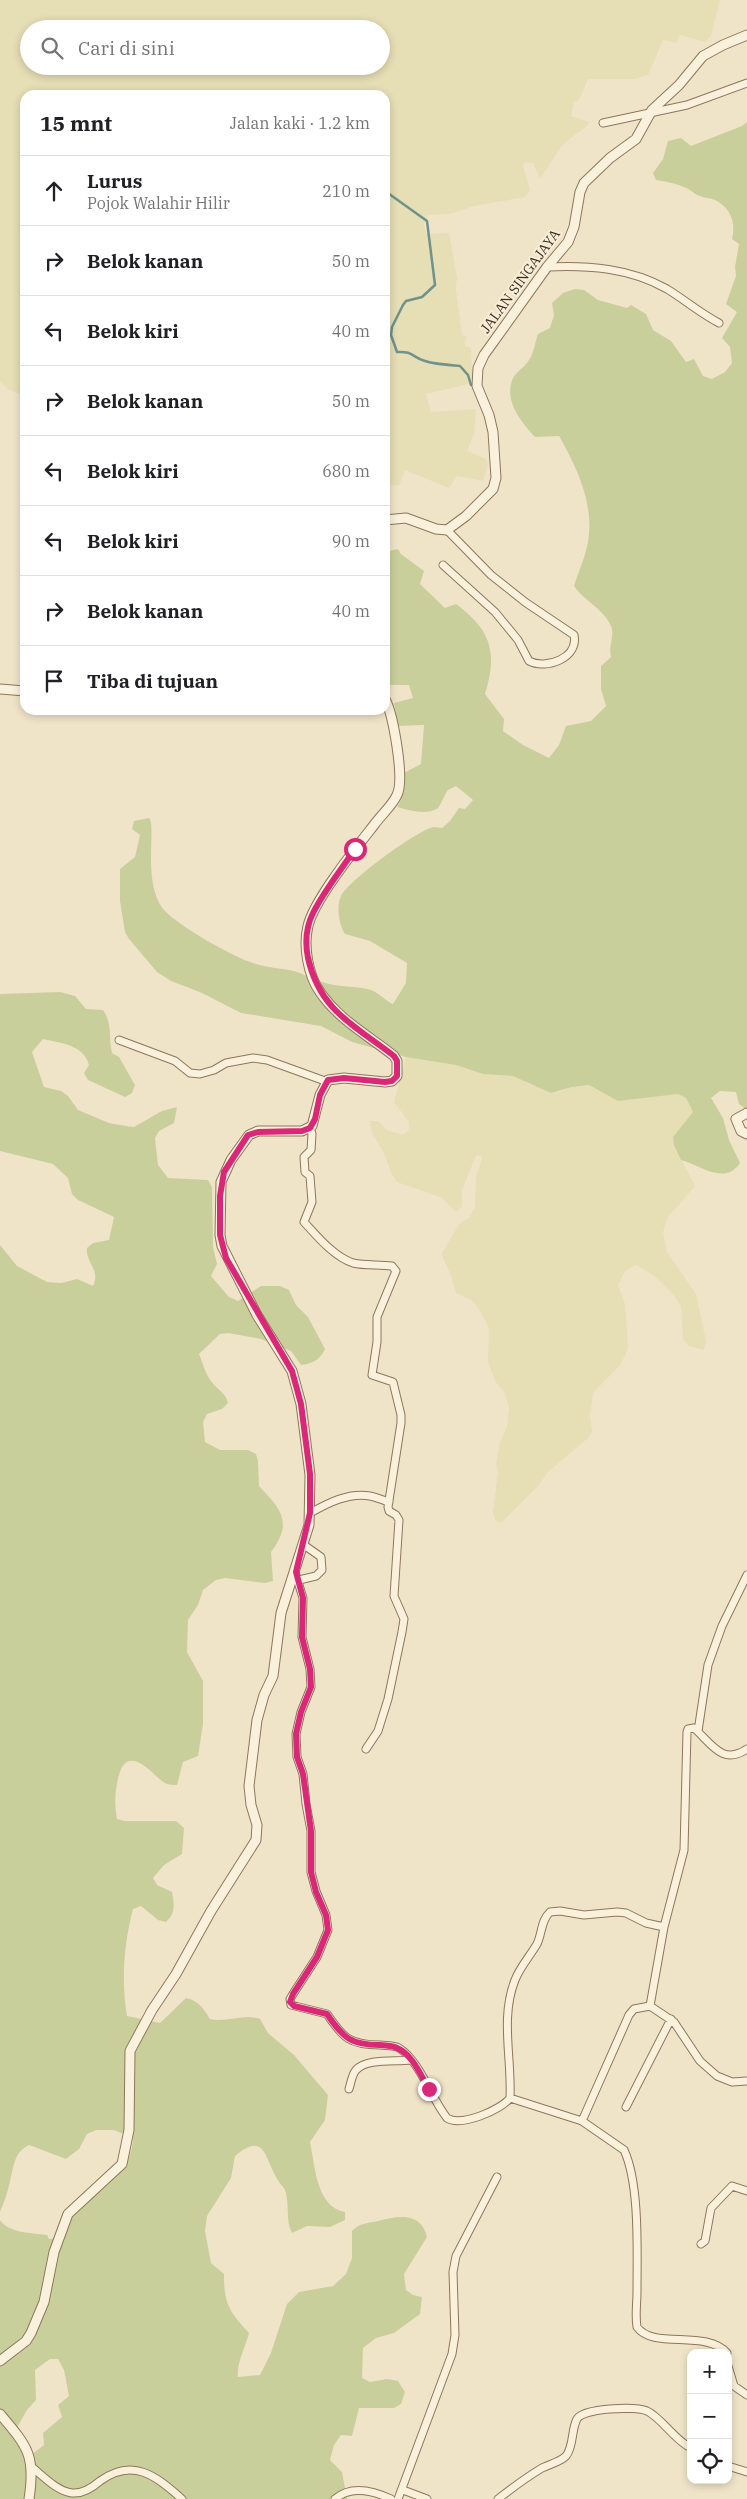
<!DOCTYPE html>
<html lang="id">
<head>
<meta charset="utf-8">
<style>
	body { margin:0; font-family:"IBM Plex Serif",serif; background:#f2f2f2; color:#202124 }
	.controls { position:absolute; right:15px; bottom:15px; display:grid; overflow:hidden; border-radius:10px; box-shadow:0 2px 8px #0003 }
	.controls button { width:45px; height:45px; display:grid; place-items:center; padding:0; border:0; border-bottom:1px solid #e0e0e0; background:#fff; color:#202124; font:25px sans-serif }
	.stop { position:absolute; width:15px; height:15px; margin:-11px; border:4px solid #db2777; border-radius:50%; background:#fff }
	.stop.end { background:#db2777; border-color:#fff; box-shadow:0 1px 5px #0008 }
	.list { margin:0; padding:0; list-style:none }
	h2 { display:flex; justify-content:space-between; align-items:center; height:65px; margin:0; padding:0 20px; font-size:21px }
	h2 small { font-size:16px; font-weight:400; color:#757577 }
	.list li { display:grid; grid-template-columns:32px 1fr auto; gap:15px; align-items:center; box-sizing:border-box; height:70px; padding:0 20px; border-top:1px solid #e0e0e0 }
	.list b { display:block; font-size:19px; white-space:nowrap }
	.list p { margin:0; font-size:16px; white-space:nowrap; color:#757577 }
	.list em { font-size:16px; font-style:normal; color:#757577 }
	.icon { flex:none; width:28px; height:28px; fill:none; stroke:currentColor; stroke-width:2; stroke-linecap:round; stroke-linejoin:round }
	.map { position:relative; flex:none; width:747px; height:2499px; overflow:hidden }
	.search { position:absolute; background:#fff; box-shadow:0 2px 8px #0003; left:20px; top:20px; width:370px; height:55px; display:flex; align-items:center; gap:12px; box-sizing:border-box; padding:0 18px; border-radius:28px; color:#757577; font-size:19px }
	.panel { position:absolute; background:#fff; box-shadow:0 2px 8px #0003; left:20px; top:90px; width:370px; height:625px; border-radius:15px }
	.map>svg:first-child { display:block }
	.farmland { fill:#e6deb5; fill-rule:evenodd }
	.green { fill:#c9cf9b; fill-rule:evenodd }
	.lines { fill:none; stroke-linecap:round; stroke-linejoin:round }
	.stream { stroke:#6f938a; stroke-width:2.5 }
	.minor-casing { stroke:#8d765c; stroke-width:9 }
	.tertiary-casing { stroke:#8d765c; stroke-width:11 }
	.minor { stroke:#faf1dc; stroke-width:7 }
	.tertiary { stroke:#faf1dc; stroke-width:9 }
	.route { stroke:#db2777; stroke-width:6 }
	.labels { text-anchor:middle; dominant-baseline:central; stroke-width:4; stroke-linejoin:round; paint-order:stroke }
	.street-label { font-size:14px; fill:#3d2e20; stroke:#f7eed8 }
</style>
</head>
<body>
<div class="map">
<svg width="747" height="2499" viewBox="0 0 747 2499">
	<rect width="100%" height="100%" fill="#f0e4c8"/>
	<!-- farmland -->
	<path class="farmland" d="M 0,0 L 720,0 L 711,36 L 705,42 L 680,35 L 676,43 L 663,40 L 648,75 L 634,79 L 588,79 L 579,100 L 574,102 L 571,116 L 589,122 L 587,126 L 563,144 L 540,179 L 533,163 L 525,162 L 523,166 L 530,190 L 525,197 L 474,206 L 449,214 L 428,215 L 424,225 L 426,234 L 449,233 L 457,277 L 456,290 L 462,335 L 466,336 L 465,346 L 471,348 L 472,383 L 426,394 L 431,412 L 476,409 L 474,434 L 467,451 L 486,459 L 488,465 L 483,481 L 457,476 L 449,488 L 405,470 L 399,486 L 385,484 L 385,95 L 25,95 L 25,396 L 8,389 L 0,381 ZM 29,29 L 381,29 L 381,66 L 29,66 Z
		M 406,1057 L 456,1065 L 483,1074 L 513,1076 L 521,1078 L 528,1084 L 559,1092 L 572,1087 L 589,1085 L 618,1101 L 678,1094 L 686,1098 L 693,1112 L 673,1137 L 674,1145 L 695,1186 L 668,1217 L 663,1232 L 667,1252 L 696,1294 L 706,1341 L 704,1350 L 689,1346 L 683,1339 L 681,1306 L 672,1293 L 656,1277 L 636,1265 L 625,1271 L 618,1285 L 625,1304 L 628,1348 L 621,1364 L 593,1393 L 590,1415 L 592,1432 L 588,1438 L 548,1472 L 538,1486 L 501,1523 L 495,1520 L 493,1512 L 498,1472 L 496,1464 L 500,1442 L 507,1427 L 509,1408 L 505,1393 L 495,1381 L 488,1362 L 489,1330 L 486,1322 L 479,1309 L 471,1300 L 456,1293 L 451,1275 L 443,1258 L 442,1253 L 457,1228 L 461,1222 L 469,1218 L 475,1207 L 476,1177 L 482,1159 L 481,1156 L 477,1155 L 475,1158 L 462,1190 L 462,1206 L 457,1212 L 440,1197 L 397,1182 L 392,1175 L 384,1153 L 372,1133 L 370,1121 L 378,1121 L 387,1130 L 403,1135 L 409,1130 L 409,1122 L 394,1102 Z"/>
	<!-- green -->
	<path class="green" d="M 747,122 L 747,1110 L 739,1104 L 736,1092 L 720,1091 L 711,1098 L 723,1118 L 729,1140 L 740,1163 C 725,1186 700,1165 681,1160 L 674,1145 L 673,1137 L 693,1112 L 686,1098 L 678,1094 L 618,1101 L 589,1085 L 572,1087 L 551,1093 L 513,1076 L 483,1074 L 456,1065 L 406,1057 L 352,1042 L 321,1026 L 241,1013 L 202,993 L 171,981 L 157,972 L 129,939 L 125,932 L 120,901 L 120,869 L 135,857 L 140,835 L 132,829 L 134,821 L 149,818 C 157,824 141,885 165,911 C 179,926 233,957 253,963 C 266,968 280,968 294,971 C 306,975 317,981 329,984 C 343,987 358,986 371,990 C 379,993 386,1001 393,1004 L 406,983 L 407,963 L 370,941 L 345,934 C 339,925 336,907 341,896 C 348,881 417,830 434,827 C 436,827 439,828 442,828 L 450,821 L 459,808 L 465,809 L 473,800 L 456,786 L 448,790 C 444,795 442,803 438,808 C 428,816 408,810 397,807 L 401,800 L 404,773 L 421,764 L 424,725 L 398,726 L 394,703 L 413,698 L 409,685 L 385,685 L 385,552 L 398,549 L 401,554 L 424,571 L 420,584 L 445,608 L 456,604 C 491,630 498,652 485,694 L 504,719 L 503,731 L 523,745 L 549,758 L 559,745 L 566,726 L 591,721 L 606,706 L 601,689 L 601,666 L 611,657 C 608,646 615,636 611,626 C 604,609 584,601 574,586 C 579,570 588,551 589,534 C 592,499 576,466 559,436 L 535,437 C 521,422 503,400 513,378 C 517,371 525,367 529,360 C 534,353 535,342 538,334 L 550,328 L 554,315 L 552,303 L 563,293 L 575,289 L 584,290 L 598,300 L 627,308 L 631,305 L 646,314 L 653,330 L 671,341 L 686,362 L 694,359 L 703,376 L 712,379 L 725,372 L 732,363 L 730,347 L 722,338 L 737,312 L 726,304 L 736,276 L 735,267 L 739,244 L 732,239 C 736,223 731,208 715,200 C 710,198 704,198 700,196 C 696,195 693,192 690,190 C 680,184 668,182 656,180 L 653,173 L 663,159 L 668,141 L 681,138 L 691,146 L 742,126 Z
		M 60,992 L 75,996 L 86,1009 L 103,1010 C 113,1025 108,1035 112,1053 L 119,1057 L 135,1085 L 132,1093 L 125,1097 L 88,1080 L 84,1073 L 89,1065 C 84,1045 61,1043 43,1039 L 32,1052 L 44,1087 L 61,1091 L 68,1096 L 78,1110 L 109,1123 L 126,1126 L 134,1127 L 162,1111 L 177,1107 L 174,1123 L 159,1131 L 155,1138 L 158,1165 L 168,1178 L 208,1180 L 212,1187 L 213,1247 L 217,1264 L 211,1276 L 229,1297 L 238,1301 L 261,1286 L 280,1286 L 289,1290 L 296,1305 L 308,1317 L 325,1349 C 321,1359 312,1364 301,1365 L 291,1351 L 261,1339 L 228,1333 L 220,1334 L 199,1354 C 203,1363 205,1373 211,1381 C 217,1390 225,1391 228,1403 L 222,1409 L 207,1414 L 203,1422 L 205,1442 L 220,1450 L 248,1450 L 256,1454 L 258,1461 L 259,1486 C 282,1510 293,1523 271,1552 L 273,1581 L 265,1583 L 225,1578 L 216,1580 L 203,1590 L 198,1605 L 188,1620 L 187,1652 L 203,1681 L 203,1724 L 198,1756 L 183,1762 L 177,1785 C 172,1785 166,1785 162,1781 C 153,1774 129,1745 120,1772 C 115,1787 114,1803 117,1819 L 125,1821 L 176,1821 L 184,1828 L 182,1854 L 164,1865 L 153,1878 L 157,1885 L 172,1892 C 174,1904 176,1913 166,1922 L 158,1920 L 141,1906 L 133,1909 C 124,1943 121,1981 127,2016 L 160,2023 L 186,1998 C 199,2001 203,2008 210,2019 C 227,2023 244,2013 260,2019 L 268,2033 L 294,2055 L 328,2095 L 325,2120 L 310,2142 C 315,2165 316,2207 345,2212 L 345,2220 L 330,2227 L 307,2226 L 292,2233 C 285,2220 290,2204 285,2190 C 283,2186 278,2182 276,2177 C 264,2155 264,2132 235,2156 L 231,2178 L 207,2216 L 205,2231 L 211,2263 L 224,2274 C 224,2304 229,2311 249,2333 C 246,2346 236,2364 238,2377 L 260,2375 L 271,2353 L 287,2304 L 299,2292 L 333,2286 L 346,2274 L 352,2258 L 352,2231 C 360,2223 368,2223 378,2221 C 397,2216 421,2211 427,2237 L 404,2274 L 406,2290 L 413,2295 L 422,2297 L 420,2314 L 394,2333 L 376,2338 L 363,2348 L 362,2378 L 370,2382 L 387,2379 L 398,2381 L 405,2392 L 401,2404 L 394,2408 L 359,2408 L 352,2436 L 341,2435 L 334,2445 L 330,2460 L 342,2472 L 347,2499 L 0,2499 L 0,2220 C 8,2233 32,2233 47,2235 L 49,2239 L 61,2238 C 67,2224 75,2211 87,2200 C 108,2181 132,2169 133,2138 L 114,2130 L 96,2130 L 87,2134 L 79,2149 L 66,2159 L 29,2145 C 14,2152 14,2166 10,2181 C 8,2192 4,2202 0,2212 L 0,1245 L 17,1266 L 47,1282 L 61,1283 L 77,1279 L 93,1286 C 101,1269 85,1263 87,1248 L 93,1243 L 109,1240 L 114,1217 L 78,1200 L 72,1194 L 68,1178 L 53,1164 L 0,1151 L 0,994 ZM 50,2359 L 58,2359 L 64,2370 L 69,2396 L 58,2405 L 62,2417 L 43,2433 L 44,2445 L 27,2458 L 14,2433 L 27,2410 L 36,2400 L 35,2370 Z"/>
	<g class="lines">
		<!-- stream -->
		<path class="stream" d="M 385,191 L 427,221 L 435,285 L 422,297 L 406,301 L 403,305 L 392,327 L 391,335 L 397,352 C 414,351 411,357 425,361 C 433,364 450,365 460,366 L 468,375 L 471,385"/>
		<defs>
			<path id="minor" d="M 603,123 L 687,105 L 747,83
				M 547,267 C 588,265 630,268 667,289 C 685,300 700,313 719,323
				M 443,565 L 495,612 L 518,640 L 529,661 C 546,670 579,658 574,635 L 525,602 L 491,575 L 447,530
				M 119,1040 L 175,1061 L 190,1073 L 200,1074 L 214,1070 L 226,1063 L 253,1058 L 267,1060 L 325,1081
				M 310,1128 L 312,1134 L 311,1150 L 304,1157 L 305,1172 L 310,1176 L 312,1202 L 304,1222 C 317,1236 334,1257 353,1263 C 366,1266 379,1264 392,1266 L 396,1271 L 377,1317 L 377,1342 L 372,1375 L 393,1382 L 401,1415 L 401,1423 L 388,1507 L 389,1511 L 396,1515 L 399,1520 L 394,1596 L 404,1619 L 402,1632 L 388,1699 L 378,1731 L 366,1749
				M 310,1513 C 328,1503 349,1492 370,1496 C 376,1497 382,1500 389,1502
				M 295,1572 L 303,1598 L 302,1637 L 310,1669 L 311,1687 L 301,1712 L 296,1734 L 297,1757 L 303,1774 L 306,1804 L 311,1831 L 311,1872 L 316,1891 L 326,1915 L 328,1930 L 317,1957 L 293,1994 L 290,1999 L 291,2005 L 327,2014 C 343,2038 350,2045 380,2045 C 386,2046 393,2045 399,2048 C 420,2061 432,2100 447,2118 C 461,2127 501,2110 510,2098 C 512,2058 500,2018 515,1980 C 520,1967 530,1956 537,1944 C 542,1934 541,1920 550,1912 L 560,1911 L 584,1915 L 617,1912 L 626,1913 L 646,1923 L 664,1927
				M 299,1580 L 316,1576 L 322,1570 L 321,1557 L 304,1545
				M 698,1731 L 708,1665 L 722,1626 L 747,1575
				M 747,1749 C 722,1766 711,1743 694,1728 L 688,1729 L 687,1732 L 684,1850 L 664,1927 L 650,2006 L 674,2022 L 700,2061 L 717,2076 L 732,2082 L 747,2081
				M 349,2089 C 351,2083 352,2074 356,2070 C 366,2058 396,2062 410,2060
				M 510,2098 L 582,2121 L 624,2150 C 640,2184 637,2253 637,2292 C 637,2304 635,2315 637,2327 C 653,2350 706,2329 727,2353
				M 626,2107 L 671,2019
				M 582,2121 L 629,2015 L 634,2009 L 650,2006
				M 701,2244 L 705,2241 L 711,2208 L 732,2186 L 747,2191
				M 728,2366 L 734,2386 L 747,2395
				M 728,2466 L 747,2472
				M 33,2468 C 44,2477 57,2491 72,2493 C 83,2494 92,2488 100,2481 C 133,2457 156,2476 182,2499
				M 403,2490 L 427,2499
				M 335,2499 C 351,2485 374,2491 391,2499
				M 398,2499 L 452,2354 L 455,2335 L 453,2272 L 456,2256 L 497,2177
				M 498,2499 C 512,2488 527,2477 542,2468 C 550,2464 560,2462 566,2456 C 574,2446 571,2430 577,2419 C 583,2408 635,2406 647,2411 C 662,2418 674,2440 691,2448"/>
			<path id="tertiary" d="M 385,520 L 406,518 L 436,529 L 447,530 L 466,516 L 493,489 L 496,478 L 493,432 L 489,415 L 477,386 L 478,368 L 484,355 L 547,267 L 568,242 L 574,227 L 580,192 L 584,183 L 610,158 L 636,139 L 652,110 L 679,85 L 703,56 L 723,45 L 747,35
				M 0,689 L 25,691
				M 747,1113 L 736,1119 L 741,1131 L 747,1134
				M 0,2361 L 26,2341 L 31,2333 L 44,2302 L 54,2252 L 68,2214 L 122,2164 L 129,2130 L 130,2051 L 152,2010 L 176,1974 L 211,1911 L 256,1840 L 257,1825 L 251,1805 L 249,1786 L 257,1720 L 264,1695 L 273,1676 L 281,1613 L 309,1525 L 310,1475 L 301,1404 L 292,1371 L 257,1315 L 222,1246 L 220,1235 L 221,1182 L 231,1160 L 249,1135 L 258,1131 L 302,1131 L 312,1126 L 320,1095 L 328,1080 L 344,1078 L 385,1082 L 392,1081 L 397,1076 L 397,1061 L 394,1056 C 369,1036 338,1019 320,992 C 308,975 303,946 308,926 C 314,900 356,848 374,825 C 381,815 392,806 397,795 C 405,779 393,714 385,699
				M 0,2414 C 27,2446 36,2455 29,2499"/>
		</defs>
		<!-- minor casing -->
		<use href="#minor" class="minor-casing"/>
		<!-- tertiary casing -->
		<use href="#tertiary" class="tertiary-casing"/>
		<!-- minor -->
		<use href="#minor" class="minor"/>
		<!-- tertiary -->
		<use href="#tertiary" class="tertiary"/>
	</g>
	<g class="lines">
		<!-- route -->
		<path class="route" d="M 355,849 C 341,870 324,891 313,913 C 306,927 305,943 308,958 C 320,1011 354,1025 394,1056 L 397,1061 L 397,1076 L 392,1081 L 385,1082 L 344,1078 L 328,1080 L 320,1095 L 315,1119 L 310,1128 L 302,1131 L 258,1132 L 248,1135 L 224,1172 L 220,1196 L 220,1235 L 226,1258 L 292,1371 L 301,1404 L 310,1474 L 310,1513 L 296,1572 L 303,1598 L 302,1637 L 310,1669 L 311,1687 L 301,1712 L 296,1734 L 297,1757 L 303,1774 L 311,1831 L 311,1872 L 316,1892 L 326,1915 L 328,1930 L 317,1957 L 293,1994 L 290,2002 L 294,2006 L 327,2014 C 343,2038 351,2045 380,2045 C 387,2046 393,2045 399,2049 C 413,2056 421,2076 429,2089"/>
	</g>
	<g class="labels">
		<!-- street labels -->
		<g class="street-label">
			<text transform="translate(520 281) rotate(-54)">JALAN SINGAJAYA</text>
		</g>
	</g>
</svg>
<div class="controls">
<button>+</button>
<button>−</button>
<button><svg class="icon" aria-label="locate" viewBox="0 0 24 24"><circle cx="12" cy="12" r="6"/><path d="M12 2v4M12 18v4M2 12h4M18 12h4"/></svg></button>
</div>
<div class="stop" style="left:355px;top:849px"></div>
<div class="stop end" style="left:429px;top:2089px"></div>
<div class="search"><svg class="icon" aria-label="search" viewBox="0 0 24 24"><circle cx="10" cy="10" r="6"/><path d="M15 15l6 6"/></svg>Cari di sini</div>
<section class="panel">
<h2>15 mnt<small>Jalan kaki · 1.2 km</small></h2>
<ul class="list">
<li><svg class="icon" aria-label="ahead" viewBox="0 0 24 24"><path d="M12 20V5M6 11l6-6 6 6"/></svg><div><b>Lurus</b><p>Pojok Walahir Hilir</p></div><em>210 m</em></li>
<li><svg class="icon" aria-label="right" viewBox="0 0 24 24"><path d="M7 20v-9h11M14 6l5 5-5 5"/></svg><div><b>Belok kanan</b></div><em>50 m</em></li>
<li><svg class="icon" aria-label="left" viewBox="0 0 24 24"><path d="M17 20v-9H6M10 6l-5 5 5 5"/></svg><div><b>Belok kiri</b></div><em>40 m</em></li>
<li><svg class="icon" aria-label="right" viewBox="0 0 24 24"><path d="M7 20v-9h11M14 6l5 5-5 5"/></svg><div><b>Belok kanan</b></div><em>50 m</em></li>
<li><svg class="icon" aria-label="left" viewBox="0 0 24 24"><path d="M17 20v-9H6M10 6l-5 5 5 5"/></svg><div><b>Belok kiri</b></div><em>680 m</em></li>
<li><svg class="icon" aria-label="left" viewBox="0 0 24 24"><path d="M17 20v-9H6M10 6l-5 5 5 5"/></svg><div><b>Belok kiri</b></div><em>90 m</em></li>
<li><svg class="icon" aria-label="right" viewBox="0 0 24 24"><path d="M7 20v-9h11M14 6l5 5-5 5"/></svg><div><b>Belok kanan</b></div><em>40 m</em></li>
<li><svg class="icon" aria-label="arrive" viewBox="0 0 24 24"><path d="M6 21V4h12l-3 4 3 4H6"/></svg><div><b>Tiba di tujuan</b></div></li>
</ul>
</section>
</div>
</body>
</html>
